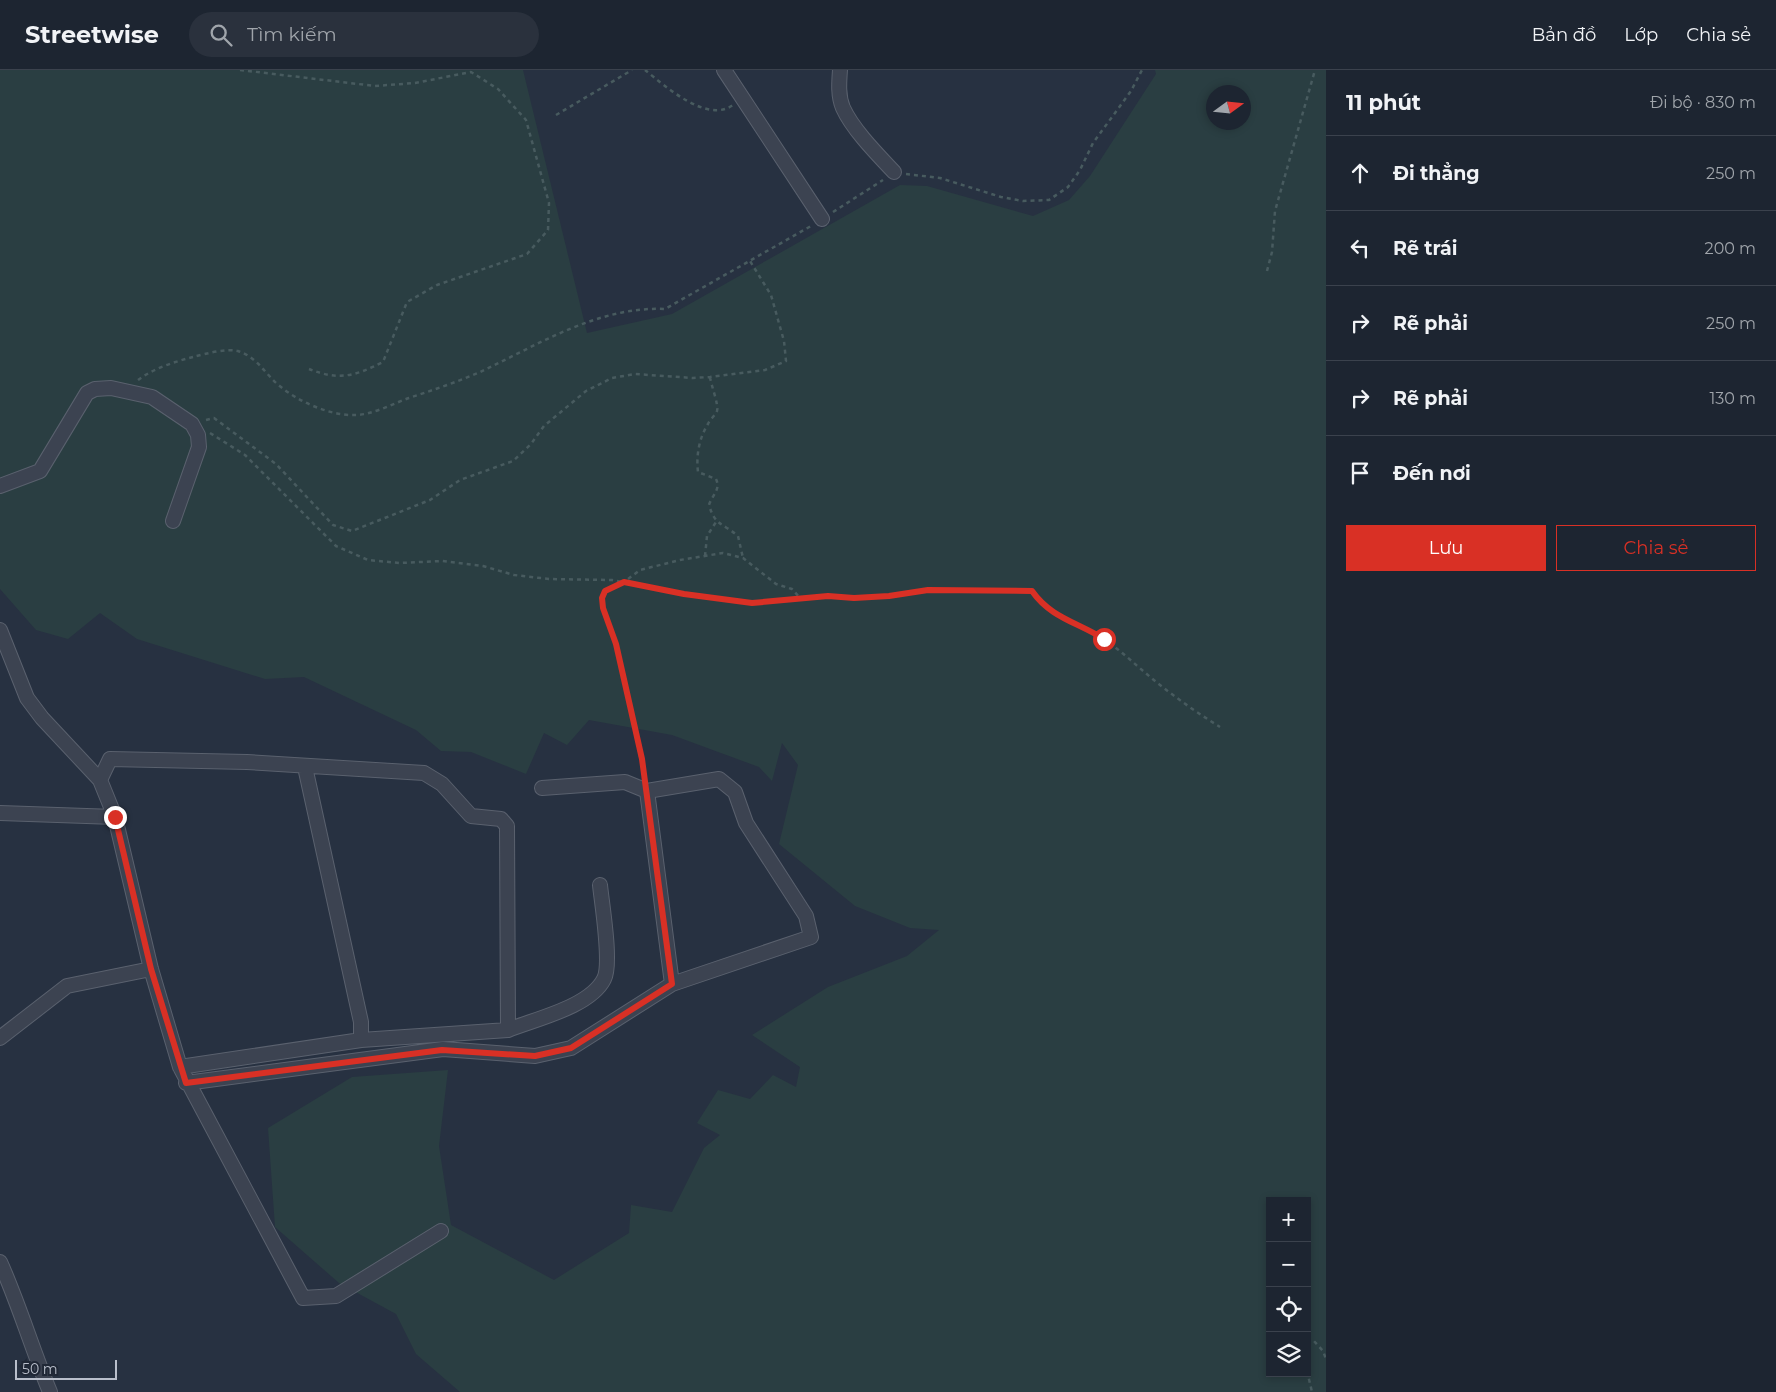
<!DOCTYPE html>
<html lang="vi">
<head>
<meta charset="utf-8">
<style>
	body { margin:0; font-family:Montserrat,sans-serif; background:#2a313d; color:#f1f3f6 }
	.controls { position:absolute; right:15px; bottom:15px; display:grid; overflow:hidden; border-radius:0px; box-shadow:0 2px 8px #0003 }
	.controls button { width:45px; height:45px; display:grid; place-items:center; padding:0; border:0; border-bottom:1px solid #3b424d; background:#1d2531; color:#f1f3f6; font:25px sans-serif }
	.compass { position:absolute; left:1206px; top:15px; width:45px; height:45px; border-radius:50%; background:#1d2531; box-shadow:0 2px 8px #0003; rotate:75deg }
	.scale { position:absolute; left:15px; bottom:12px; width:102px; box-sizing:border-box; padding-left:5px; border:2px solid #b9bfcb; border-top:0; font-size:14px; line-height:18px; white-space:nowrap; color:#b9bfcb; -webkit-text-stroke:4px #202836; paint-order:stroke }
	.stop { position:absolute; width:15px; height:15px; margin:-11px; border:4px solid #d93025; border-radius:50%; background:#fff }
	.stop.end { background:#d93025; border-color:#fff; box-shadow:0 1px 5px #0008 }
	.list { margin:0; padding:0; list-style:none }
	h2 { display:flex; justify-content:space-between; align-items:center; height:65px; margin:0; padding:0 20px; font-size:21px }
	h2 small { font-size:16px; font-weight:400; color:#a0a5ab }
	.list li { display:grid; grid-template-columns:32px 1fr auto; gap:15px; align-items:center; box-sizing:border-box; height:75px; padding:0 20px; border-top:1px solid #3b424d }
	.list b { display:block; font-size:19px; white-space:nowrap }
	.list em { font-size:16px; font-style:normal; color:#a0a5ab }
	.actions { display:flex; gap:10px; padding:15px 20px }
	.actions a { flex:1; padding:11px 0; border:1px solid #d93025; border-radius:0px; text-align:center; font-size:18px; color:#d93025 }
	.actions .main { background:#d93025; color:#fff }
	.icon { flex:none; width:28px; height:28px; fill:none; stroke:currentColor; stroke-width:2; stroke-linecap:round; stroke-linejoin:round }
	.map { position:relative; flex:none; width:1326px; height:1322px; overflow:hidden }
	header { display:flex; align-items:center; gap:30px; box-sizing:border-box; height:70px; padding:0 25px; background:#1d2531; border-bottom:1px solid #3b424d }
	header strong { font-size:24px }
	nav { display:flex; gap:28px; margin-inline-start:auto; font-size:18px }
	.search { width:350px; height:45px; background:#2a313d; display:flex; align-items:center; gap:12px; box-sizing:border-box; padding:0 18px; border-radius:28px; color:#a0a5ab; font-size:19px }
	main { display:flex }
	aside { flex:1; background:#1d2531 }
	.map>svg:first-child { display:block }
	.green { fill:#2a3e42; fill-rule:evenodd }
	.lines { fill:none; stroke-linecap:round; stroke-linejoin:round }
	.minor-casing { stroke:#5a616e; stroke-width:16 }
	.path { stroke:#485b5f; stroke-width:2.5; stroke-dasharray:4 4; stroke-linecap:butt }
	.minor { stroke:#3c4351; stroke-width:14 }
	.route { stroke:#d93025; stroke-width:6 }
</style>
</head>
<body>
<header>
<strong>Streetwise</strong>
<div class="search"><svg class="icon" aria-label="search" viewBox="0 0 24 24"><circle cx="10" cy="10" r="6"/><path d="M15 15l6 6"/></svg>Tìm kiếm</div>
<nav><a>Bản đồ</a><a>Lớp</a><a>Chia sẻ</a></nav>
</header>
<main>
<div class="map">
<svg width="1326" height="1322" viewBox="0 0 1326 1322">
	<rect width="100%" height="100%" fill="#273141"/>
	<!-- green -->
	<path class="green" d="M 0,0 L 523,0 L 587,263 L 672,244 L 900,115 L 927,116 L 1033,146 L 1069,130 L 1090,106 L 1156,4 L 1155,0 L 1326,0 L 1326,1322 L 460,1322 L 416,1284 L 396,1244 L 339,1213 L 275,1157 L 268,1058 L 352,1007 L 448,1000 L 439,1076 L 451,1155 L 554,1210 L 629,1163 L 631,1135 L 672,1142 L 704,1078 L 720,1065 L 697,1053 L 718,1020 L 750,1029 L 773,1005 L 796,1017 L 800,997 L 752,965 L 828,917 L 907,886 L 939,860 L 910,858 L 855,836 L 779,774 L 798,695 L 782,673 L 772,711 L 759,697 L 672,665 L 589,650 L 567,675 L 544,663 L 526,704 L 471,682 L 441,681 L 416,660 L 304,607 L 265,609 L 137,569 L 100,543 L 68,569 L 36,560 L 0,519 ZM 1214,22 L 1244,22 L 1244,52 L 1214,52 ZM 1270,1131 L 1307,1131 L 1307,1303 L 1270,1303 Z"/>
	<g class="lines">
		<defs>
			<path id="minor" d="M 724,0 L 822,149
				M 840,0 C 839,13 838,26 843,38 C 853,60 878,85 894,102
				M 0,416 L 40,401 L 87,323 L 95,319 L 111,318 L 152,327 L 192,354 L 198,365 L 199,377 L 173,451
				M 0,560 L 27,628 L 42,648 L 100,710 L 115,747
				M 305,697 L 361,952 L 361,970
				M 100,710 L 110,689 L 247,692 L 424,703 L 442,714 L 471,746 L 501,749 L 507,756 L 508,960 L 361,970 L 180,997
				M 542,718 L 625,712 L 647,721
				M 0,743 L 115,747 L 151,899 L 180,997 L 303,1228 L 336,1226 L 441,1161
				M 508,960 C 535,949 590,937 604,909 C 612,894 602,835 600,815
				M 0,968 L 67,916 L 151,899
				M 186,1013 L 443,979 L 535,986 L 571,978 L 672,914 L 811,867 L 806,846 L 746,753 L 735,722 L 719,709 L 647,721 L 672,914
				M 0,1192 C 19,1234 32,1279 50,1322"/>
		</defs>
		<!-- minor casing -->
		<use href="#minor" class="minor-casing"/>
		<!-- path -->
		<path class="path" d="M 240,0 L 375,16 L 415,13 L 471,2 L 498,19 L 526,50 L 549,133 L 548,160 L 527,184 L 437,215 L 407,232 L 383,292 C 355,306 339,311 309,299
			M 645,0 C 665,16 707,54 733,35
			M 556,45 L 632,0
			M 906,104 L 940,108 L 1001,127 L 1023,131 L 1049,130 L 1068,117 L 1080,100 L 1093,73 L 1131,21 L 1142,0
			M 833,142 L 883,110
			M 1267,201 L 1272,182 L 1275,141 L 1315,0
			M 710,307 C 711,315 719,335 717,341 C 715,346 710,349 708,354 C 699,368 696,386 698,402 L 716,409 C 721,420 712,425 709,435 C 715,456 723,453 738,466 L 743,488
			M 138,310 C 154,298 174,292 193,287 C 205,284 226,278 238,281 C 259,288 265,305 281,317 C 299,332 331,346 355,345 C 372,345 392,334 409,328 C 433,320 457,312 480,302 C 538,275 598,236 665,239 L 811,156
			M 206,350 L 214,348 L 276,394 L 333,455 L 352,461 L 430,430 L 460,410 L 513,391 L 531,374 L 544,356 L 586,321 L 612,308 L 635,304 L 693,308 L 710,307 L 765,300 L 786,291 L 784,271 L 771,225 L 750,191
			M 210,363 L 245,385 L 336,476 L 368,490 L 400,493 L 442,491 L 483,496 L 514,505 L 549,509 L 612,510 L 684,524 L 752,533 L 828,526 L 854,528 L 889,526 L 928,520 L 1032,521 C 1052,550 1077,551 1104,569 C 1124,583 1141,600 1160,615 C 1179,630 1199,644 1220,657
			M 705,486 L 707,466 L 716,452
			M 644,705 L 616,574 L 603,538 L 602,528 L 605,521 L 624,512 L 640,500 L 680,490 L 723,483 L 743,488 L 776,514 L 792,519 L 801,529
			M 1307,1272 L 1313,1270 L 1323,1281 L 1326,1289
			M 1307,1301 L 1312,1322"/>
		<!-- minor -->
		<use href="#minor" class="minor"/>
	</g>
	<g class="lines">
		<!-- route -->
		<path class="route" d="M 115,747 L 151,899 L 186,1013 L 442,980 L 535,986 L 571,978 L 672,914 L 642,689 L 616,574 L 603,538 L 602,528 L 605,521 L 624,512 L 684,524 L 752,533 L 828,526 L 854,528 L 889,526 L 928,520 L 1032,521 C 1051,548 1077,552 1104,569"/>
	</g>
</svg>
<div class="controls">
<button>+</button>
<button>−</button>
<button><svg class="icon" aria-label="locate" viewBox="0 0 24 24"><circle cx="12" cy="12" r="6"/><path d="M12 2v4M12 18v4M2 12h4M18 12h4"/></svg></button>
<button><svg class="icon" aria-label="layers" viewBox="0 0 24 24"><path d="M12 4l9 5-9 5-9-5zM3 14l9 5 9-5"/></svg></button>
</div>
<svg class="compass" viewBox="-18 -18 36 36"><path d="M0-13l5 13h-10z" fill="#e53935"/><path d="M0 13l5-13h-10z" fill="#a0a5ab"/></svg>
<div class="scale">50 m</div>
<div class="stop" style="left:1104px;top:569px"></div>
<div class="stop end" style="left:115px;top:747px"></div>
</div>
<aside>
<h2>11 phút<small>Đi bộ · 830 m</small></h2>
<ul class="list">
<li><svg class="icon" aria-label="ahead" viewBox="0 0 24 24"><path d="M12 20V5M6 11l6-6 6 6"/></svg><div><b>Đi thẳng</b></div><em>250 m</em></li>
<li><svg class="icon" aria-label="left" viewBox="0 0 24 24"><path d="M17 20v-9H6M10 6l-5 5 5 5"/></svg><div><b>Rẽ trái</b></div><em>200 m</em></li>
<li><svg class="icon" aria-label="right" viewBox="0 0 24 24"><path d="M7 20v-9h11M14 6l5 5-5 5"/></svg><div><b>Rẽ phải</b></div><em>250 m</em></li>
<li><svg class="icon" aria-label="right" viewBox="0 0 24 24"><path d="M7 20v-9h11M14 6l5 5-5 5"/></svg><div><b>Rẽ phải</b></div><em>130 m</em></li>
<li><svg class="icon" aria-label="arrive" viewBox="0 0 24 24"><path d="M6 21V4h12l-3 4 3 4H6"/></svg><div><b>Đến nơi</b></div></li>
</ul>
<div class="actions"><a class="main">Lưu</a><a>Chia sẻ</a></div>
</aside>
</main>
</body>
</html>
